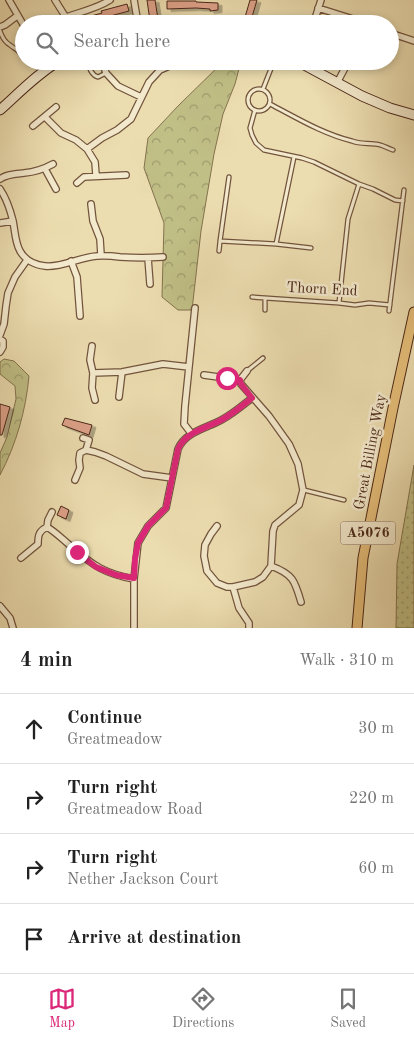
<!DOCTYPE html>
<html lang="en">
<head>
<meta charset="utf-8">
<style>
	body { margin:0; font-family:"Old Standard TT",serif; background:#f6f6f6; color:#222 }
	.stop { position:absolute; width:15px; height:15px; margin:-11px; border:4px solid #db2777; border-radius:50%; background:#fff }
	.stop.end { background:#db2777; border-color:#fff; box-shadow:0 1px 5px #0008 }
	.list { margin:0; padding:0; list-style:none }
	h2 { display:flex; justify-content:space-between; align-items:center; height:65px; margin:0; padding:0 20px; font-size:21px }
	h2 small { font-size:16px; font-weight:400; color:#767676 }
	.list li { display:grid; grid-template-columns:32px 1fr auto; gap:15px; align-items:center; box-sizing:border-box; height:70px; padding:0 20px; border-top:1px solid #e0e0e0 }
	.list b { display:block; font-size:19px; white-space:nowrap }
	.list p { margin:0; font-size:16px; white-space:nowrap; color:#767676 }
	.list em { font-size:16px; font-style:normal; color:#767676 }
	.icon { flex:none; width:28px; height:28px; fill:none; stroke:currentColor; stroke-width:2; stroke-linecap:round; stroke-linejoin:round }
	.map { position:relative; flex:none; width:414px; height:628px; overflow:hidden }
	.search { position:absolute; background:#fff; box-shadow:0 2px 8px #0003; left:15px; right:15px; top:15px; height:55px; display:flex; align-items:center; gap:12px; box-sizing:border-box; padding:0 18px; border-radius:28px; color:#767676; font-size:19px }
	.sheet { height:345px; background:#fff }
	nav { display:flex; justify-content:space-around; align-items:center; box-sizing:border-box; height:70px; border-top:1px solid #e0e0e0; background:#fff; font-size:14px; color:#767676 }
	nav a { display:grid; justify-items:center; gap:2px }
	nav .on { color:#db2777 }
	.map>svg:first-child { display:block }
	.forest { fill:url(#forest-crowns); stroke:#84724e }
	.park { fill:url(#park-dots); stroke:#84724e }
	.building { fill:#dea28a; stroke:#492617; filter:url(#shadow) }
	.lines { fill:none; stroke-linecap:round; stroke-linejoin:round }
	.lane-casing { stroke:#72543d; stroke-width:5.5 }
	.street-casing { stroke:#72543d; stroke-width:8 }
	.secondary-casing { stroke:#492617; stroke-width:11 }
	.primary-casing { stroke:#492617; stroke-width:11 }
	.lane { stroke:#f3e9cc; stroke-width:3 }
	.street { stroke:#f3e9cc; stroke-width:5.5 }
	.secondary { stroke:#f3e9cc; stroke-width:9 }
	.primary { stroke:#e6be78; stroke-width:9 }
	.route { stroke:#db2777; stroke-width:6 }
	.labels { text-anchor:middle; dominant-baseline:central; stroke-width:5; stroke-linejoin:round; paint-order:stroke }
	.shield { fill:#f3e9cc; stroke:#7c604d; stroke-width:1 }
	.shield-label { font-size:14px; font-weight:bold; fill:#492617 }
	.street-label { font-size:15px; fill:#492617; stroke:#f3e9cc }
</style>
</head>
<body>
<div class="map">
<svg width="414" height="628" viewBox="0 0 414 628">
	<defs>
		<pattern id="forest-crowns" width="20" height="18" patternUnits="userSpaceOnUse" patternTransform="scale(1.25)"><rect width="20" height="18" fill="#c0bf86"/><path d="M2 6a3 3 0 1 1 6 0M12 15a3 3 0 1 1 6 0" fill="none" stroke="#9e9b6d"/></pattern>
		<pattern id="park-dots" width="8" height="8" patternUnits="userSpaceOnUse" patternTransform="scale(1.25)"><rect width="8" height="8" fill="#c0bf86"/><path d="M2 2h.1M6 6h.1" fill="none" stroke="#9e9b6d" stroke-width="1.8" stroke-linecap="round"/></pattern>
		<filter id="shadow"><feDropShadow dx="4" dy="2.5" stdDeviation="0" flood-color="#0004"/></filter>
	</defs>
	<rect width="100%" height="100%" fill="#ecddb0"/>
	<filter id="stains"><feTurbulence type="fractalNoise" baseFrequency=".004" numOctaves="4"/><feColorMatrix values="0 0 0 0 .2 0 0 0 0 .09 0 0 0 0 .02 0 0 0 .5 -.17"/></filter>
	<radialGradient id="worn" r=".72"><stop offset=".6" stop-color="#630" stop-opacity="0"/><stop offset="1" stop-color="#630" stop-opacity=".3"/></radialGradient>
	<!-- forest -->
	<path class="forest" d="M 224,61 L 241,61 L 235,84 L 223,114 L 214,154 L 201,231 L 192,310 L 178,310 L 162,297 L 164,223 L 144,168 L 148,138 L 178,106 Z
		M 4,359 L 14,361 L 29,376 C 26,410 16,445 0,475 L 0,453 L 7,437 L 16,399 L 15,386 L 0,374 L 0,362 Z"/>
	<!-- park -->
	<path class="park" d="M 414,465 L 414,628 L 396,628 L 397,564 Z"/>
	<!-- building -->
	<path class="building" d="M 147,0 L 155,0 L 158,19 L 150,21 Z
		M 250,0 L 257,0 L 250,24 L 243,24 Z
		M 167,1 L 196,1 L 196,2 L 218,3 L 218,10 L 210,11 L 210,9 L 196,8 L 167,9 Z
		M 127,4 L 129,11 L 103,18 L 104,20 L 90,24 L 82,24 L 80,19 L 102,13 L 101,11 Z
		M 0,404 L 10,407 L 2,435 L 0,435 Z
		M 65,418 L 92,425 L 89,435 L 62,425 Z
		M 61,506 L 69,510 L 66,519 L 57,515 Z"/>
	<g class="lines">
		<defs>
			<path id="lane" d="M 0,31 C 2,37 5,42 10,45 C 16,50 20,50 22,57
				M 87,61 C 89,67 91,75 98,77 L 106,73
				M248 100a11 11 0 1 1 22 0a11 11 0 1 1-22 0Z
				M 263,89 L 274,61
				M 270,104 C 297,118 323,134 352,141 C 359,144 367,143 375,144 C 381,144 387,148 393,150
				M 255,110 L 250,128 L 252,135 L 256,143 L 264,150 L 302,158 L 314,162 L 359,184 L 373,189 L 395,200 L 403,201
				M 220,241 L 276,244 L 311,248
				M 276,244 L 294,157
				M 219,251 L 220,241 L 229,177
				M 252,297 L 339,303 L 355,305 L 369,303 L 390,305
				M 339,303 L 348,219 L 359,184
				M 265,310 L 265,298
				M 389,311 L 404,190
				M 247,371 L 263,358
				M 304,490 L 344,500"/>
			<path id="street" d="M 9,0 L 24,26
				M 55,0 L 70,24
				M 134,0 L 138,24
				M 318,8 L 369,24
				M 66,17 C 81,12 98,8 110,0
				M 314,22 L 321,0
				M 0,27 L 5,25 L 17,16
				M 390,33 L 414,41
				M 102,61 L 106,73 L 118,86 L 141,97
				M 337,83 L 346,66 L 349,61
				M 45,117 L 61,133 L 76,140 L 87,149 L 95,162 L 96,175
				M 33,126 L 56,107
				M 87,149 L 102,138 L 117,130 L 131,119 L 149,82 L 160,70 L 181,61
				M 45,169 L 56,189
				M 0,179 C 7,174 15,174 24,173 C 35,172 44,169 53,164
				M 77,183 L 84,177 L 126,175
				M 0,189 C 7,199 10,209 13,221 C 15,231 15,242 20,251 C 25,260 35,265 45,266 C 61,268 80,257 97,256 C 105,255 113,256 120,257 C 135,258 148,258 163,257
				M 91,204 L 93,221 L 100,239 L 101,255
				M 0,223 L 13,221
				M 148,258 L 150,284
				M 71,261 L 77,277 L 80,316
				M 0,335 L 4,324 L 6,306 L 8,293 L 15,277 L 27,260
				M 0,339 L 3,341 L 3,347 L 0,352
				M 92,346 L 90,360 L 93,373 L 92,388 L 95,400
				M 93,373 L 122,372 L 163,364 L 189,367
				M 204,375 L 240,380 L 241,384 L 269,416 L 289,444 L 298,464 L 303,490 L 299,505 L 275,525 L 273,531 L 271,566 L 263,577 L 255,582 L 233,587 L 227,587 L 217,583 L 207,571 L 204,556 L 205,545 L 211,534 L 217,526
				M 240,380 L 247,371
				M 119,397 L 122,372
				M 191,433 L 184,424 L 185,406 L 195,308
				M 86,450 L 95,452 L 106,456 L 143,474 L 172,478
				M 75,480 L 80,468 L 79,460 L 80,453 L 86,450 L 89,440 L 83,438
				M 47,527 C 57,533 63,540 72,547 C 93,566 106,574 134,579
				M 21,558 L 38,544 C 38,535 39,531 47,527 L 48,520 L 52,512
				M 271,566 C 293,574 295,581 301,602
				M 233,587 L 239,608 L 249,623 L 249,628
				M 0,606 L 10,618 L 13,628
				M 134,628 L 134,579 L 138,543 L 148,526 L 166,508 L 178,449 C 186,431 208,428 223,419 C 234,413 243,405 252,398"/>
			<path id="secondary" d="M 297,61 L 362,96 L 390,108 L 414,115
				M 0,110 C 19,93 37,74 59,61"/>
			<path id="primary" d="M 357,628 L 363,558 L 393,408 L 414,312"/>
		</defs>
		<!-- lane casing -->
		<use href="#lane" class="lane-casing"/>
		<!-- street casing -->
		<use href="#street" class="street-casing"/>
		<!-- secondary casing -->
		<use href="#secondary" class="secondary-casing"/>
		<!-- primary casing -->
		<use href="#primary" class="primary-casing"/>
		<!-- lane -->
		<use href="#lane" class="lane"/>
		<!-- street -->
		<use href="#street" class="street"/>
		<!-- secondary -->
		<use href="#secondary" class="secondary"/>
		<!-- primary -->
		<use href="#primary" class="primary"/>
	</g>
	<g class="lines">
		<!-- route -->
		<path class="route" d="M 77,552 L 96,567 L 116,575 L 134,578 L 135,559 L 138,543 L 148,526 L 166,508 L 178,449 C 186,431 208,428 223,419 C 234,413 243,405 252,398 L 241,384 L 240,380 L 227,378"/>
	</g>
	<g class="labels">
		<!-- shield labels -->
		<rect class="shield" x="340.5" y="521.5" width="55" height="23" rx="4"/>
		<g class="shield-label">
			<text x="368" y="533">A5076</text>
		</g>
		<!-- street labels -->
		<g class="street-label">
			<text transform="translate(322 290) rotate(3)">Thorn End</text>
			<text transform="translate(371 452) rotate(-79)">Great Billing Way</text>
		</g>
	</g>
	<rect width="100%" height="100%" filter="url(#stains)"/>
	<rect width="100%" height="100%" fill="url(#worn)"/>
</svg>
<div class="stop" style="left:227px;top:378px"></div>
<div class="stop end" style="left:77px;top:552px"></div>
<div class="search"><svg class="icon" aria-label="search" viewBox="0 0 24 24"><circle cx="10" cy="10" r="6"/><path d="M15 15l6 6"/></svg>Search here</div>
</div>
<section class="sheet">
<h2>4 min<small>Walk · 310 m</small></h2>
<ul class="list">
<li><svg class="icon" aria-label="ahead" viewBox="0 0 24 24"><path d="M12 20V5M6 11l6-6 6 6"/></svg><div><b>Continue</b><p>Greatmeadow</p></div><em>30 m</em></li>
<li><svg class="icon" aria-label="right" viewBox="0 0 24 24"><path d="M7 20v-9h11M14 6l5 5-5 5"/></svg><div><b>Turn right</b><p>Greatmeadow Road</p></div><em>220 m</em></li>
<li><svg class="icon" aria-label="right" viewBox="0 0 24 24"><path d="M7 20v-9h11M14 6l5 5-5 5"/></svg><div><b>Turn right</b><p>Nether Jackson Court</p></div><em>60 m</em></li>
<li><svg class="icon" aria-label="arrive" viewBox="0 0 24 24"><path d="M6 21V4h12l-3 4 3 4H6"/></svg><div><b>Arrive at destination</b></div></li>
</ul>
</section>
<nav>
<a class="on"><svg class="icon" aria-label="map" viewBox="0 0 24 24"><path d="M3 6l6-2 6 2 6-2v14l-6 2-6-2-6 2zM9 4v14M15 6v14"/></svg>Map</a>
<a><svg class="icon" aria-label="directions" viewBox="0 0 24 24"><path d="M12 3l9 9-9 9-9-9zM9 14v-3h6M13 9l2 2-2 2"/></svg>Directions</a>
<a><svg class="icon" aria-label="saved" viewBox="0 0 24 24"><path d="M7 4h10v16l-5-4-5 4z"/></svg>Saved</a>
</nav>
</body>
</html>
